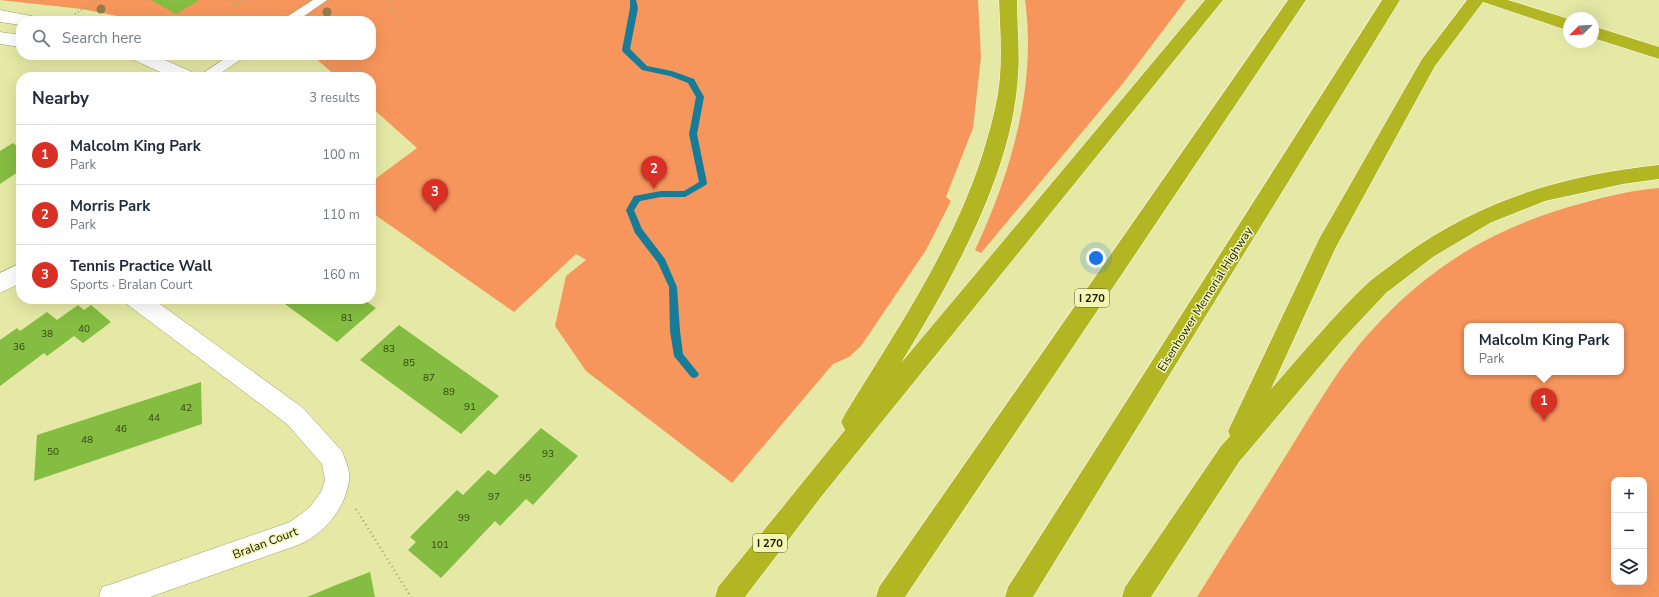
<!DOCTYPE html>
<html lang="en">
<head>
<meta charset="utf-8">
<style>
	body { margin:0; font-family:"Nunito Sans",sans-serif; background:#f6f6f7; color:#1f2937 }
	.controls { position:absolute; right:12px; bottom:12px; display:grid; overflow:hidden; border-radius:8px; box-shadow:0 4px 16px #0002 }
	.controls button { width:36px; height:36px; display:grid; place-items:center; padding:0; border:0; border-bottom:1px solid #e0e1e3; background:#fff; color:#1f2937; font:20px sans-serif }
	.compass { position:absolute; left:1563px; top:12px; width:36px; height:36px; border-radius:50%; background:#fff; box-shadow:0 4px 16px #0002; rotate:246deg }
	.you { position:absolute; left:1096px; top:258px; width:14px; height:14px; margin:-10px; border:3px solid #fff; border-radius:50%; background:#1a73e8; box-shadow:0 0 0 6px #1a73e833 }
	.badge { display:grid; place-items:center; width:26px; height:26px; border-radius:50%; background:#d93025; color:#fff; font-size:13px; font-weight:700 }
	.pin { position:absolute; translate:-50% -33px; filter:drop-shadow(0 1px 2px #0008) }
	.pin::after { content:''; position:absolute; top:21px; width:14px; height:12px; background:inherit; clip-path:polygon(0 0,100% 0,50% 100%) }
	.popup { position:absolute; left:1464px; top:323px; width:160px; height:52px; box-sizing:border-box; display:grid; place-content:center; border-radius:8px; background:#fff; filter:drop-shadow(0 1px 3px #0005); font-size:13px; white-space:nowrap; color:#747a83 }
	.popup b { font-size:15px; color:#1f2937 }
	.popup::after { content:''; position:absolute; left:50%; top:100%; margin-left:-8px; border:8px solid transparent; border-top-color:#fff }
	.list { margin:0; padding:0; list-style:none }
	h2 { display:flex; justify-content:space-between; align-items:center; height:52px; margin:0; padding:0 16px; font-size:17px }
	h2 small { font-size:13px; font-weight:400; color:#747a83 }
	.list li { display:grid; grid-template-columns:26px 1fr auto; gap:12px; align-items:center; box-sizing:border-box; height:60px; padding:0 16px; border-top:1px solid #e0e1e3 }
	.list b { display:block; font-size:15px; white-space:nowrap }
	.list p { margin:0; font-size:13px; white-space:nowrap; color:#747a83 }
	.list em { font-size:13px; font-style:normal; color:#747a83 }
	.icon { flex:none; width:22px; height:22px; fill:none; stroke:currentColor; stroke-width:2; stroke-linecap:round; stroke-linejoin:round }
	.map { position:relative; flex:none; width:1659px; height:597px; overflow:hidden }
	.search { position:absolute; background:#fff; box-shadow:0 4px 16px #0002; left:16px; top:16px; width:360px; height:44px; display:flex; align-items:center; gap:10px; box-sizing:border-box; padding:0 14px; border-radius:16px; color:#747a83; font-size:15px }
	.panel { position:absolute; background:#fff; box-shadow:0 4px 16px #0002; left:16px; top:72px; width:360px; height:232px; border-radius:16px }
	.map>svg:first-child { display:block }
	.green { fill:#f7965c; fill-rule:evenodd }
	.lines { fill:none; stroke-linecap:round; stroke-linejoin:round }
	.stream { fill:#177c98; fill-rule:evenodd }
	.building { fill:#84bd41 }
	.lane-casing { stroke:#9da05f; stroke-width:1 }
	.street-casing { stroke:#9da05f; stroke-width:1 }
	.highway-casing { stroke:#fff; stroke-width:1 }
	.path-far1 { stroke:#a5a872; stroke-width:2; stroke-dasharray:1 2.5; stroke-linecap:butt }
	.path { stroke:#a5a872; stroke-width:2.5; stroke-dasharray:1 3.5; stroke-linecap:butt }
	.lane { fill:#fff; fill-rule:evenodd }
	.street { fill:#fff; fill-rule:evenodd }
	.highway { fill:#b3b623; fill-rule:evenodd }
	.tree { fill:#947d4d }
	.labels { text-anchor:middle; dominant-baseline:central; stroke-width:3; stroke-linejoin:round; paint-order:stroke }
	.number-label { font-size:10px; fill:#354412 }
	.shield { fill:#f2f6b2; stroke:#5c5d37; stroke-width:1 }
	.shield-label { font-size:11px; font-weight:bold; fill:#1b1b02 }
	.street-label { font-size:12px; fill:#1b1b02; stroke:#f2f6b2 }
</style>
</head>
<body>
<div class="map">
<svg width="1659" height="597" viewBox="0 0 1659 597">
	<rect width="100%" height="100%" fill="#e5e9a5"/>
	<!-- green -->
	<path class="green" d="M 0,0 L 978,0 L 981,57 L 973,128 L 946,197 L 951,201 L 926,250 L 861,346 L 849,357 L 833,364 L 732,483 L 586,371 L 555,326 L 566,276 L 586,260 L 576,254 L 514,312 L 371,212 L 371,182 L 417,148 L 371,107 L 371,77 L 337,77 L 313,56 L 310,55 L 371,55 L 371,21 L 142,21 L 82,9 Z
		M 1025,0 L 1186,0 L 1124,82 L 981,253 L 975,250 C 1011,173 1037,86 1025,0 Z
		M 1659,188 L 1659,597 L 1197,597 C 1225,552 1254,507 1282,462 C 1310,418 1336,369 1372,330 C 1432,264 1497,226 1583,203 C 1608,196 1633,190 1659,188 ZM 1467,326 L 1621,326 L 1621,372 L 1467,372 ZM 1614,480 L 1644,480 L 1644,582 L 1614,582 Z"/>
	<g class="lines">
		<!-- stream -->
		<path class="stream" d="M 630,0 L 636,0 L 638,8 L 630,49 L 647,66 L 672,71 L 694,79 L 704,97 L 697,134 L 707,183 L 706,185 L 685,197 L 661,197 L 640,201 L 634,210 L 642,229 L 665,259 L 677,287 L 680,331 L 683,354 L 699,374 L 697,377 L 694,378 L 691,377 L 674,356 L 670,331 L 669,287 L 658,263 L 635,233 L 626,210 L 634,196 L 661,191 L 684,191 L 699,182 L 689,134 L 696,97 L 688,83 L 670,76 L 642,70 L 623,52 L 622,50 L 630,8 Z"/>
	</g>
	<!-- building -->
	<path class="building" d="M 151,0 L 199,0 L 176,14 Z
		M 13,143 L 21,149 L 21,170 L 0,184 L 0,151 Z
		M 278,299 L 363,299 L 376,308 L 337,342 Z
		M 78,305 L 84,310 L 91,305 L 111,322 L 83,343 L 74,336 L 47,356 L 44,353 L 0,386 L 0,340 L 17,328 L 20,331 L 47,312 L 57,320 Z
		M 399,325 L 499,396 L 461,434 L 360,360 Z
		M 201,382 L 202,424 L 34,481 L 37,435 Z
		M 541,428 L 578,456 L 533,505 L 526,499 L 500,526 L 495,521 L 441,578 L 408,550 L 416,542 L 410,537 L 457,490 L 463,495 L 488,470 L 495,475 Z
		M 370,572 L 375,597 L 307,597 L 336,585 Z"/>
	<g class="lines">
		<defs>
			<path id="lane" d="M 313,0 L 327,0 L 297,21 L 283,21 L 285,18 Z
				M 230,55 L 245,55 L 243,58 L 215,77 L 200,77 L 202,74 Z"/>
			<path id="street" d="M 0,10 L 36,17 L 39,21 L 21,21 L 21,25 L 0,22 Z
				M 0,32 L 21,35 L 21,47 L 0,44 Z
				M 129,55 L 154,55 L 194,73 L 197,77 L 171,77 L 132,59 Z
				M 21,263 L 21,283 L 0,293 L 0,273 Z
				M 125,299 L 153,299 L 303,408 L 342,451 C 345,459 351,472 349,481 C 345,509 324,534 298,545 L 150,597 L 99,597 L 102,587 L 112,584 L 290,522 L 309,508 L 321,492 L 325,480 L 322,464 L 287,424 L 128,305 Z"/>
			<path id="highway" d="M 999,0 L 1017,0 C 1017,25 1020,51 1018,76 C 1012,175 952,279 901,363 L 1205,0 L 1223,0 L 821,497 L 745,597 L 715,597 L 718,587 L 845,430 L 841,422 L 845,414 C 896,331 952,249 982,156 C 990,130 998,103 1000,76 C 1002,51 1000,25 999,0 Z
				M 1288,0 L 1306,0 L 905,597 L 876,597 L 879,587 Z
				M 1382,0 L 1400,0 L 1033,597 L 1005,597 L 1008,587 Z
				M 1467,0 L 1508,0 L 1569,19 L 1569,31 L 1483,2 L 1435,66 L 1336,247 L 1271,389 C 1303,353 1334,315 1369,282 C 1378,274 1389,267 1398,260 C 1476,201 1563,175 1659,165 L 1659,179 L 1623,184 L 1545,201 L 1490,223 L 1433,257 L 1386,293 L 1342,340 L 1239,462 L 1151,597 L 1122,597 L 1125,587 L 1221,446 L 1230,436 L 1228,431 L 1319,239 L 1422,59 Z
				M 1593,26 L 1659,47 L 1659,59 L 1593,38 Z"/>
		</defs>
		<!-- lane casing -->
		<use href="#lane" class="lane-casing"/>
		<!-- street casing -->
		<use href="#street" class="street-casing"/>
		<!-- highway casing -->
		<use href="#highway" class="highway-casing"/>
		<!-- path-far1 -->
		<path class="path-far1" d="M 229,0 L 238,5 L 245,0
			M 388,0 L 402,28
			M 75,14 L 97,0"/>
		<!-- path -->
		<path class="path" d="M 356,509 L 411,597"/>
		<!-- lane -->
		<use href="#lane" class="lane"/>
		<!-- street -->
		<use href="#street" class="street"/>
		<!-- highway -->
		<use href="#highway" class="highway"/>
	</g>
	<!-- trees -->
	<g class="tree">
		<circle cx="101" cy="9" r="4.5"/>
		<circle cx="327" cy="12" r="4.5"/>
	</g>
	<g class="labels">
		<!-- number labels -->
		<g class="number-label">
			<text x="347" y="318">81</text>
			<text x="84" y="329">40</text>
			<text x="47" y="334">38</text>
			<text x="19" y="347">36</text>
			<text x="389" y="349">83</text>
			<text x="409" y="363">85</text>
			<text x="429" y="378">87</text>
			<text x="449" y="392">89</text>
			<text x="470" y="407">91</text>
			<text x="186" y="408">42</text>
			<text x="154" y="418">44</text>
			<text x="121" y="429">46</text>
			<text x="87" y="440">48</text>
			<text x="53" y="452">50</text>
			<text x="548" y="454">93</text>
			<text x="525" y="478">95</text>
			<text x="494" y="497">97</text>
			<text x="464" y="518">99</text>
			<text x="440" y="545">101</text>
		</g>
		<!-- shield labels -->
		<g class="shield">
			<rect x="1075" y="289" width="34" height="18" rx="3"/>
			<rect x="753" y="534" width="34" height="18" rx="3"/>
		</g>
		<g class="shield-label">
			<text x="1092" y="298">I 270</text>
			<text x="770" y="543">I 270</text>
		</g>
		<!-- street labels -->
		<g class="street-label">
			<text transform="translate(1205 299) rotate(-58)">Eisenhower Memorial Highway</text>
			<text transform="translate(265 543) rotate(-21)">Bralan Court</text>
		</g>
	</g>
</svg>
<div class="controls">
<button>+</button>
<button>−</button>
<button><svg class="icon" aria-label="layers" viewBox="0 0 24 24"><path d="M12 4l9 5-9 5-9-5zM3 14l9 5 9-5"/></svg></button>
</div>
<svg class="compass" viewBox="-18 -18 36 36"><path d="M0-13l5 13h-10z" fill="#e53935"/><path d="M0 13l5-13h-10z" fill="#747a83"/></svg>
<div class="you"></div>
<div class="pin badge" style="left:1544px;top:421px">1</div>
<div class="popup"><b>Malcolm King Park</b>Park</div>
<div class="pin badge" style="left:654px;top:189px">2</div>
<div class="pin badge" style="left:435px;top:212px">3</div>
<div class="search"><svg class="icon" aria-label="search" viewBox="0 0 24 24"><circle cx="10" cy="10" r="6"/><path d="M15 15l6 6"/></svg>Search here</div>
<section class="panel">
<h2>Nearby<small>3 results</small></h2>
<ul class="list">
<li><span class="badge">1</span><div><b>Malcolm King Park</b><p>Park</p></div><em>100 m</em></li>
<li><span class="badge">2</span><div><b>Morris Park</b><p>Park</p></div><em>110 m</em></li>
<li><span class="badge">3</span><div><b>Tennis Practice Wall</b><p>Sports · Bralan Court</p></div><em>160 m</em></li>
</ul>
</section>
</div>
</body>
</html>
